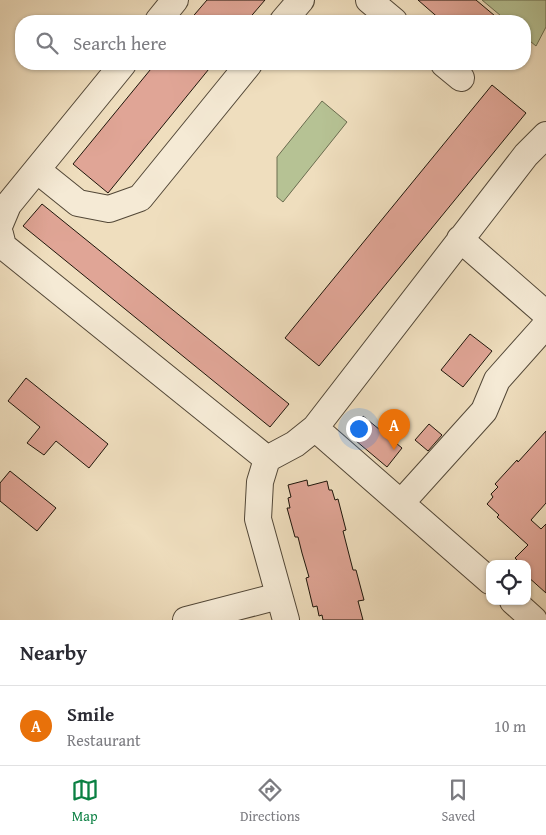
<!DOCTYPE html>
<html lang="en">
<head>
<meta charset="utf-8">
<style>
	body { margin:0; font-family:"Gentium Book Plus",serif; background:#f7f7f7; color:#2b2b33 }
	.controls { position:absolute; right:15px; bottom:15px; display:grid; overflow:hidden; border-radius:10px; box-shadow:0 1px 4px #0004 }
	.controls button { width:45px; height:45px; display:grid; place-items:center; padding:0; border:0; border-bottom:1px solid #e1e1e2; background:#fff; color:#2b2b33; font:25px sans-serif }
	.you { position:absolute; left:358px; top:428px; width:18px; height:18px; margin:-12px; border:4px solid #fff; border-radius:50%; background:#1a73e8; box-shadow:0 0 0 8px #1a73e833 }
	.badge { display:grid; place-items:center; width:32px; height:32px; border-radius:50%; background:#0b8043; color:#fff; font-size:16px; font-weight:700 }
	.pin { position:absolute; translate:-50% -41px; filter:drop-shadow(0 1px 2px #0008) }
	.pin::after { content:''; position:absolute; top:26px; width:18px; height:15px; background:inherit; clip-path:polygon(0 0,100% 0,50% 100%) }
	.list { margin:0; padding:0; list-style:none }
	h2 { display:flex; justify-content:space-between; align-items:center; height:65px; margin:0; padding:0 20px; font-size:21px }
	h2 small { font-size:16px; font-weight:400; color:#7c7c81 }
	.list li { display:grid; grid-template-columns:32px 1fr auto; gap:15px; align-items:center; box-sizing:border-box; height:80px; padding:0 20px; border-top:1px solid #e1e1e2 }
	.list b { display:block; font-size:19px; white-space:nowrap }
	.list p { margin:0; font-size:16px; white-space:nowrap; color:#7c7c81 }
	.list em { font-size:16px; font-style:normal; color:#7c7c81 }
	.icon { flex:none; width:28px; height:28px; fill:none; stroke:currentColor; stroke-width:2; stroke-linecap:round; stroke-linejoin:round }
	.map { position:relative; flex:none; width:546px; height:620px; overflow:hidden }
	.search { position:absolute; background:#fff; box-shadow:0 1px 4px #0004; left:15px; right:15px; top:15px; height:55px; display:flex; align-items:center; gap:12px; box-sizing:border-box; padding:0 18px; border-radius:20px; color:#7c7c81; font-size:19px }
	.sheet { height:145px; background:#fff }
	nav { display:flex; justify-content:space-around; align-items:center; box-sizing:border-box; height:70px; border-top:1px solid #e1e1e2; background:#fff; font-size:14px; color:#7c7c81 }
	nav a { display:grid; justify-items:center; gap:2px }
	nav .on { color:#0b8043 }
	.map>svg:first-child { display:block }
	.green { fill:#b6c294; stroke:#6a6c4f }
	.building { fill:#e0a596; stroke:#1d150a }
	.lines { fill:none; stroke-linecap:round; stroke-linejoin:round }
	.minor-casing { stroke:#524737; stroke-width:28 }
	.minor { stroke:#f5ead5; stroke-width:26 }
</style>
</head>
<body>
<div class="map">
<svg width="546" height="620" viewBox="0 0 546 620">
	<rect width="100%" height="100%" fill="#efdebe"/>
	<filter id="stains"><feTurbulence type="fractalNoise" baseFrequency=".004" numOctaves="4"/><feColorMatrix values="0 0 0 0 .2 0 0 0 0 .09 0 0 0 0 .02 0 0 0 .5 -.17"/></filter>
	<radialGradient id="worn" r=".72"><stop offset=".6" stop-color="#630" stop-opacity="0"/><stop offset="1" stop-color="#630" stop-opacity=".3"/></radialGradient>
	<!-- green -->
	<path class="green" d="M 482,0 L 546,0 L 546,27 L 536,46 L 525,37 L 525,21 L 507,21 Z
		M 322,101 L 347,122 L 283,202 L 277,197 L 277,157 Z"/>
	<!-- building -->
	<path class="building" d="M 207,0 L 265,0 L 247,21 L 189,21 Z
		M 418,0 L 476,0 L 501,21 L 442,21 Z
		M 155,64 L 213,64 L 108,193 L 73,164 Z
		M 492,85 L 526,113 L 319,366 L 285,338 Z
		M 42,204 L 289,404 L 270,427 L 23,226 Z
		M 470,334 L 492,351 L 463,387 L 441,370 Z
		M 26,378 L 108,444 L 89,468 L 56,441 L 44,455 L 27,443 L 40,427 L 8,401 Z
		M 363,416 L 402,448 L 387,467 L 349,435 Z
		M 429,424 L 442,435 L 428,451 L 415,440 Z
		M 546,431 L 546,503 L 531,520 L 541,529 L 546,524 L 546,593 L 527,576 L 527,564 L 521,564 L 515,558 L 528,545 L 497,517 L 499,515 L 487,504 L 493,497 L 491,494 L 498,487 L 495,484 L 517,460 L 518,462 Z
		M 10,471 L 56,508 L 37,531 L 0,501 L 0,483 Z
		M 307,480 L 308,486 L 327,481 L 329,490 L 332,490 L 335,500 L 338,499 L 346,530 L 343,531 L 353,570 L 356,570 L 364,600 L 358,601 L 363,620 L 323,620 L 322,615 L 319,616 L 317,606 L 313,607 L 306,578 L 309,577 L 302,553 L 298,537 L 295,537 L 287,508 L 290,508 L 288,498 L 291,497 L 288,485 Z"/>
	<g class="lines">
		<defs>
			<path id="minor" d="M 369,0 L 394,21
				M 158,21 L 175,0
				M 283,21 L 301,0
				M 444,64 L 461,78
				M 37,170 L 78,203 L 109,209 L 140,198 L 249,64
				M 0,224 L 8,205 L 123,64
				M 0,234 L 3,246 L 267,459
				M 460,239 L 546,314
				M 315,428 L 490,581
				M 401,503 L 484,411 L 497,380 L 546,325
				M 513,601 L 534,620
				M 186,620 L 279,596
				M 286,620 L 258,519 L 260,482 L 267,459 L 295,444 L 315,428 L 526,155 L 546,135"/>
		</defs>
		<!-- minor casing -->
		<use href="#minor" class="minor-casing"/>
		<!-- minor -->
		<use href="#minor" class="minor"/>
	</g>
	<rect width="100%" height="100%" filter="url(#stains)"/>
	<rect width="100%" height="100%" fill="url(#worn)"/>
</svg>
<div class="controls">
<button><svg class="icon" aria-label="locate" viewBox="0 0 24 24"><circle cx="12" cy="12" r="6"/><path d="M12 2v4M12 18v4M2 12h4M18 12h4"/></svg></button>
</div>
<div class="you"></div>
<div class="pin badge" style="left:394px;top:450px;background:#e8710a">A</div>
<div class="search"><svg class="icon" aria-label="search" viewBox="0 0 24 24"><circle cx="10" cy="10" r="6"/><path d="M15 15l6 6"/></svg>Search here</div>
</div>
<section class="sheet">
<h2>Nearby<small></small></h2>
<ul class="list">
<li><span class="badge" style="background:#e8710a">A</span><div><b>Smile</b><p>Restaurant</p></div><em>10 m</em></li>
</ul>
</section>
<nav>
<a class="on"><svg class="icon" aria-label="map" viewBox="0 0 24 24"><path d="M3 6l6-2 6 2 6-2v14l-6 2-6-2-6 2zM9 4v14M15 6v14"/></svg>Map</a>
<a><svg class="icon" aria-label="directions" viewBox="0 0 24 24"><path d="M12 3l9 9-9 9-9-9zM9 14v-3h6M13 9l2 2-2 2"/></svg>Directions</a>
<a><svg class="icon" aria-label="saved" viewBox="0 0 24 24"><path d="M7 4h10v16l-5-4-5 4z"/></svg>Saved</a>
</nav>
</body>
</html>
